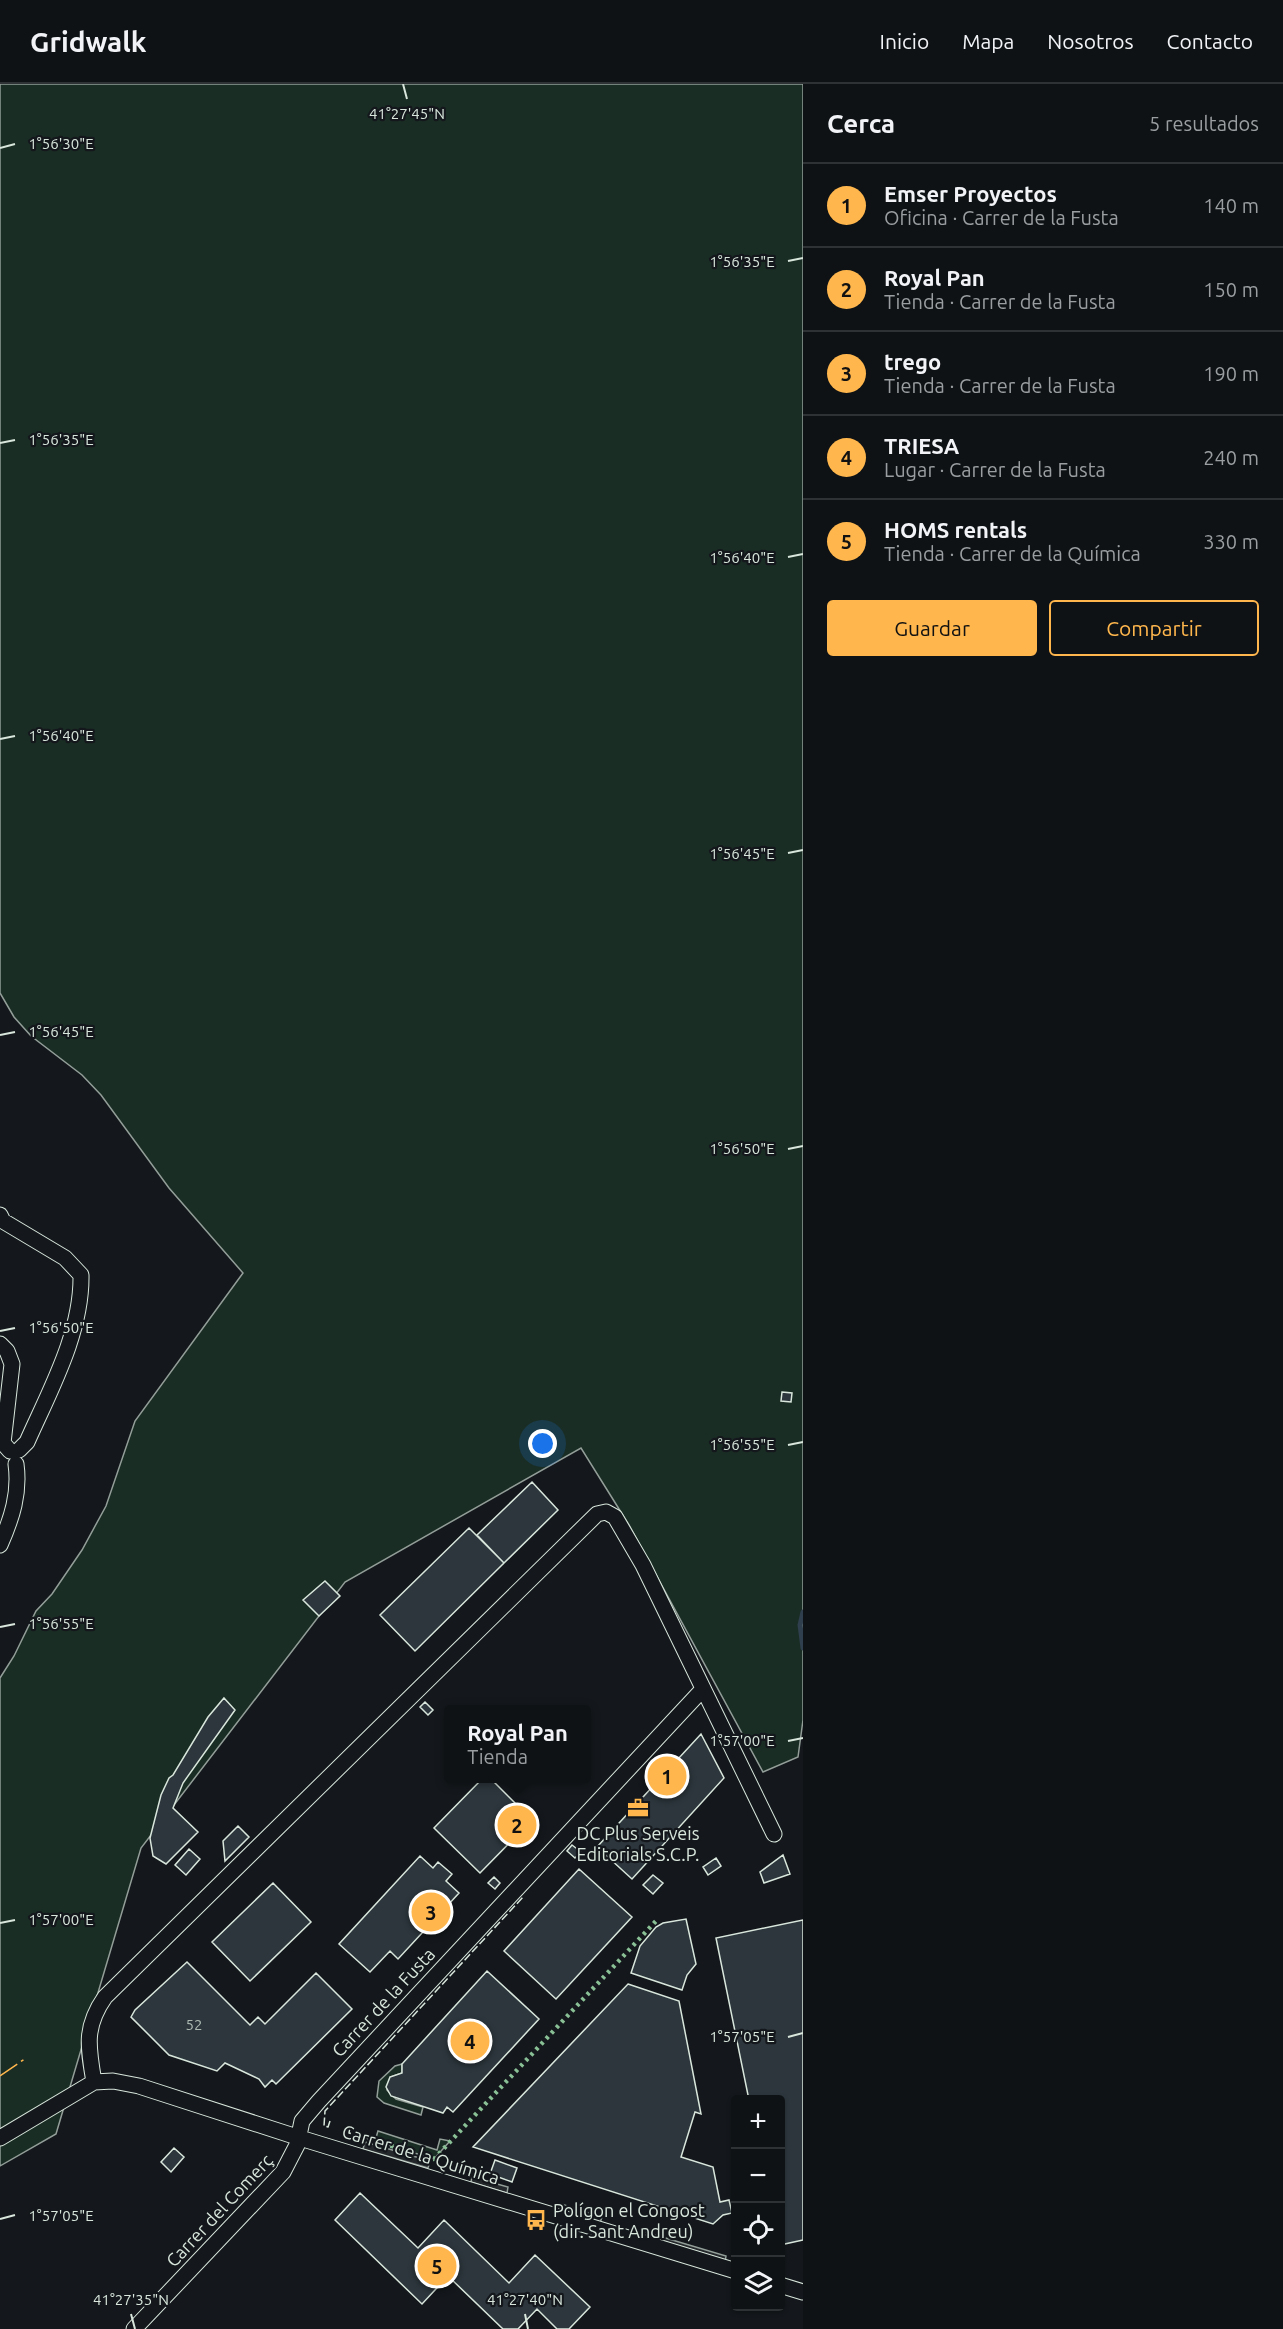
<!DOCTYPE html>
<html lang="es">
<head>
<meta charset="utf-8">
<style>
	body { margin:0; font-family:Ubuntu,sans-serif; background:#181b1e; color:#f1f3f6 }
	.controls { position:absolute; right:18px; bottom:18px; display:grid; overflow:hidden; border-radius:6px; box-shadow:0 2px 4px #0004 }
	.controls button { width:54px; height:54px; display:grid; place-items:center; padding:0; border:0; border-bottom:2px solid #2f3234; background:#0f1215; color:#f1f3f6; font:30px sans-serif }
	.you { position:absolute; left:543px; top:1360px; width:21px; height:21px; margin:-15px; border:4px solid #fff; border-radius:50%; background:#1a73e8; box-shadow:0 0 0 9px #1a73e833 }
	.badge { display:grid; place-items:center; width:39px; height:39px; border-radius:50%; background:#ffb74d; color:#111; font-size:20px; font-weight:700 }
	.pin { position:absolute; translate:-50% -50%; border:3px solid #fff; box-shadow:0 2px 6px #0006 }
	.popup { position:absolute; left:444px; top:1621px; width:147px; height:78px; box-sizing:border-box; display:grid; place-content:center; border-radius:6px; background:#0f1215; filter:drop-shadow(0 2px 4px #0005); font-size:20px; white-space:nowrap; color:#9b9ea0 }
	.popup b { font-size:22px; color:#f1f3f6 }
	.popup::after { content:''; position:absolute; left:50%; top:100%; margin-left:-12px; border:12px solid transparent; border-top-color:#0f1215 }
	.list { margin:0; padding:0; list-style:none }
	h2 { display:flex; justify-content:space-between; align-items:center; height:78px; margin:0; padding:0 24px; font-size:26px }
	h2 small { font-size:20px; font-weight:400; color:#9b9ea0 }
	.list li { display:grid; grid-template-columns:39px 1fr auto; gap:18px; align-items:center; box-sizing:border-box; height:84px; padding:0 24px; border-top:2px solid #2f3234 }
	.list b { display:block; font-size:22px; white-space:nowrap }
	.list p { margin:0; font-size:20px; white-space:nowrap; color:#9b9ea0 }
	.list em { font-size:20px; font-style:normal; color:#9b9ea0 }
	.actions { display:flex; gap:12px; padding:18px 24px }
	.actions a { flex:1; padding:14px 0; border:2px solid #ffb74d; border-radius:6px; text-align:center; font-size:21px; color:#ffb74d }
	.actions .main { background:#ffb74d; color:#111 }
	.icon { flex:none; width:33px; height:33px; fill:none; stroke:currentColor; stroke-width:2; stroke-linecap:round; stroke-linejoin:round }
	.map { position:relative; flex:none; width:803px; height:2245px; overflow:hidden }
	header { display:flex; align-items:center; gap:36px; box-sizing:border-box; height:84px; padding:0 30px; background:#0f1215; border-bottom:2px solid #2f3234 }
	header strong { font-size:28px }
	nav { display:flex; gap:33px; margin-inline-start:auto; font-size:21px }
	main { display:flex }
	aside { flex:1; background:#0f1215 }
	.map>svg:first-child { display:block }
	.green { fill:#1a2d24; stroke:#939e99; stroke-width:1.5 }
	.parking { fill:#24282b; stroke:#939e99; stroke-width:1.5 }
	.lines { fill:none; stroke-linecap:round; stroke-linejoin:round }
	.stream { stroke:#2f3f4d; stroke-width:5 }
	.building { fill:#2c363c; stroke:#d8e6dc; stroke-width:1.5 }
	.minor-casing { stroke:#d8e6dc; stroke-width:17 }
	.minor { stroke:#14181c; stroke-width:15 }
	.hedge { stroke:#8ac095; stroke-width:4.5; stroke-dasharray:3 4.5; stroke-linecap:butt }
	.fence { stroke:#d8e6dc; stroke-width:1.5; stroke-dasharray:8 3; stroke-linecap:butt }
	.power { stroke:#ffb74d; stroke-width:1.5; stroke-dasharray:21 4.5 3 4.5; stroke-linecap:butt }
	.ticks { fill:none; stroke:#d8e6dc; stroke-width:2 }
	.labels { text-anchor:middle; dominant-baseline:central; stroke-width:4.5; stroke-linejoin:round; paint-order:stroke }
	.number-label { font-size:15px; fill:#adbab4 }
	.poi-label { font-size:18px; fill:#d8e6dc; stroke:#14181c }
	.street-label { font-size:18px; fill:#d8e6dc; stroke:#14181c }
	.ticks-label { font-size:15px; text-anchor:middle; fill:#d8e6dc; stroke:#14181c; stroke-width:4.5; stroke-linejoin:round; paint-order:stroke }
</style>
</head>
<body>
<header>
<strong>Gridwalk</strong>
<nav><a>Inicio</a><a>Mapa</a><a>Nosotros</a><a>Contacto</a></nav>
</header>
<main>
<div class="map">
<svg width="803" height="2245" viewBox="0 0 803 2245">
	<rect width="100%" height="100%" fill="#14181c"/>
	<!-- green -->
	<path class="green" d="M 0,0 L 803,0 L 803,1636 L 798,1673 L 763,1688 L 629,1441 L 581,1364 L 345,1498 L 141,1764 L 56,2050 L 0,2082 L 0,1594 L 14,1572 L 36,1527 L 52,1510 L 82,1466 L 106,1422 L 135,1337 L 243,1189 L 169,1104 L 101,1011 L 82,991 L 31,952 L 14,933 L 0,909 Z
		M 402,1980 L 402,1989 L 390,1993 L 387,2006 L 396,2015 L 423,2023 L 421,2031 L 384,2019 L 377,2013 L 379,1997 L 395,1982 Z
		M 378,2047 L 437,2066 L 440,2055 L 450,2057 L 434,2075 L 375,2057 Z"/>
	<!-- parking -->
	<path class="parking" d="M 365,2058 L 430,2077 L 428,2084 L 363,2065 Z
		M 472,2093 L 508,2103 L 507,2109 L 471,2098 Z
		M 558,2119 L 602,2133 L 600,2139 L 556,2125 Z
		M 642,2147 L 726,2172 L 725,2178 L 641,2152 Z"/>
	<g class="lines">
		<!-- stream -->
		<path class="stream" d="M 803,1528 L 800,1541 L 803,1564"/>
	</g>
	<!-- building -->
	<path class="building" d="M 782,1308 L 792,1309 L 791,1318 L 781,1317 Z
		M 532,1398 L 558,1426 L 504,1479 L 477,1451 Z
		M 469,1444 L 504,1479 L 415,1567 L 380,1531 Z
		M 325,1497 L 340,1512 L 319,1532 L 303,1516 Z
		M 224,1614 L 235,1626 L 183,1699 L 173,1724 L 198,1748 L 166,1780 L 153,1772 L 150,1754 L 161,1711 L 169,1694 L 173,1691 L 208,1633 Z
		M 425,1618 L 433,1626 L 428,1631 L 420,1623 Z
		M 701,1650 L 724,1694 L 632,1795 L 597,1763 Z
		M 483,1694 L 490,1694 L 532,1736 L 480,1789 L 434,1744 Z
		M 238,1742 L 249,1753 L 225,1777 L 223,1757 Z
		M 572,1761 L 581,1768 L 575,1774 L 567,1767 Z
		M 189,1765 L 200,1775 L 186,1791 L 175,1781 Z
		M 783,1771 L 790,1790 L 764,1799 L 760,1788 Z
		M 420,1772 L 433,1784 L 438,1778 L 452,1790 L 446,1797 L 459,1809 L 398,1875 L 390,1867 L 370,1888 L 339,1860 Z
		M 716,1774 L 721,1782 L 708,1791 L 703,1783 Z
		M 579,1785 L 632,1833 L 556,1915 L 504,1867 Z
		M 653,1791 L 663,1799 L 653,1810 L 643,1801 Z
		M 494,1793 L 500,1799 L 495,1805 L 488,1799 Z
		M 273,1799 L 311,1838 L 250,1897 L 212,1858 Z
		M 686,1835 L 696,1880 L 687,1891 L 682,1906 L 631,1889 L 640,1862 L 656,1843 L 663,1839 Z
		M 803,1836 L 803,2156 L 780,2161 L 780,2016 L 749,2016 L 716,1854 Z
		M 187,1878 L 250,1941 L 258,1933 L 265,1940 L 316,1889 L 352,1925 L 276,2000 L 272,1996 L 265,2003 L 259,1995 L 225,1979 L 217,1987 L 169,1971 L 131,1933 L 135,1926 Z
		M 487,1887 L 539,1935 L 453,2028 L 447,2023 L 443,2029 L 391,2012 L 386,2003 L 390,1993 L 402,1989 L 402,1980 Z
		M 628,1900 L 679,1917 L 701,2030 L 695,2028 L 681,2073 L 713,2083 L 720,2118 L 729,2116 L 732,2129 L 723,2131 L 713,2140 L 473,2063 Z
		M 174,2064 L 184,2073 L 171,2088 L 161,2078 Z
		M 495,2076 L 517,2084 L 512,2098 L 490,2090 Z
		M 360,2109 L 418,2164 L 444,2136 L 509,2199 L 535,2171 L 590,2223 L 569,2245 L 557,2245 L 537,2225 L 518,2245 L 503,2245 L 448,2192 L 422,2220 L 335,2136 Z"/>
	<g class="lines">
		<defs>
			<path id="minor" d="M 0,1131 L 3,1137 L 65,1174 L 81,1191 C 82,1249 50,1306 27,1358 L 19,1366
				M 0,1260 L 7,1267 L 12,1280 L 3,1359 L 10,1367
				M 0,1461 C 12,1434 20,1409 16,1380
				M 94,1998 C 88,1963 84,1943 105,1913 L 597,1430 L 606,1428 L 615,1433 L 643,1481 L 774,1750
				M 0,2054 L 94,1998 L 113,1997 L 139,2002 L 300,2054 L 736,2187
				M 780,2201 L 803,2208
				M 134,2245 L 283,2088 L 297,2061 L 302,2037 L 319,2017 L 703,1605"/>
		</defs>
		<!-- minor casing -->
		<use href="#minor" class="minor-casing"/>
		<!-- minor -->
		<use href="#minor" class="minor"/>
		<!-- hedge -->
		<path class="hedge" d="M 369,2055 L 434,2075 L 656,1837"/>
		<!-- fence -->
		<path class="fence" d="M 330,2037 L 328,2043 L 324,2042 L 325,2027 L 524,1812
			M 350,2043 L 349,2049 L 369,2055"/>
		<!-- power -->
		<path class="power" d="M 0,1992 L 26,1974"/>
	</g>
	<!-- ticks -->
	<path class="ticks" d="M 403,0 L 407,15M 0,64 L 15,60M 788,177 L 803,174M 0,359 L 15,356M 788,473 L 803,470M 0,655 L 15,652M 788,769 L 803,766M 0,951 L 15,948M 788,1065 L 803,1062M 0,1247 L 15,1244M 788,1361 L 803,1358M 0,1543 L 15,1540M 788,1657 L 803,1654M 0,1839 L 15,1836M 788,1953 L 803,1949M 0,2135 L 15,2131M 131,2230 L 135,2245M 525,2230 L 528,2245"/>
	<!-- icons -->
	<defs>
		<symbol id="office-bare" viewBox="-9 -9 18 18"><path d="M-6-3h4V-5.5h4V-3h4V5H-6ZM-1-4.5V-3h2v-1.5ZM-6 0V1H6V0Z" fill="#ffb74d" stroke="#14181c" stroke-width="2.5" paint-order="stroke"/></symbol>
		<symbol id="bus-bare" viewBox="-9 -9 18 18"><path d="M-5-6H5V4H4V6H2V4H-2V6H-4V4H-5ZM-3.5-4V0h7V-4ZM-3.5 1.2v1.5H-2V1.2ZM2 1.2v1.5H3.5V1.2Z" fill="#ffb74d" stroke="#14181c" stroke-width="2.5" paint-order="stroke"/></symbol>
	</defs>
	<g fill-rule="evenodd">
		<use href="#office-bare" x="623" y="1709" width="30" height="30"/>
		<use href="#bus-bare" x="521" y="2121" width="30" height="30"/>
	</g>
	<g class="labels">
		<!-- number labels -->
		<g class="number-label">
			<text x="194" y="1940">52</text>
		</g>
		<!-- poi labels -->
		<g class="poi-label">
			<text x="638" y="1749">DC Plus Serveis<tspan x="638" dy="21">Editorials S.C.P.</tspan></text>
			<text x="553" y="2126" text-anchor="start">Polígon el Congost<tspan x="553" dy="21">(dir. Sant Andreu)</tspan></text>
		</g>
		<!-- street labels -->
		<g class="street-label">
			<text transform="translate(383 1918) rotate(-47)">Carrer de la Fusta</text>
			<text transform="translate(421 2070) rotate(17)">Carrer de la Química</text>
			<text transform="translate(219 2126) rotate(-47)">Carrer del Comerç</text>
		</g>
	</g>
	<g class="ticks-label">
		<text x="407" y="35">41°27'45"N</text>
		<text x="61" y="65">1°56'30"E</text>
		<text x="742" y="183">1°56'35"E</text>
		<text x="61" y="361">1°56'35"E</text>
		<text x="742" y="479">1°56'40"E</text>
		<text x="61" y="657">1°56'40"E</text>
		<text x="742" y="775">1°56'45"E</text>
		<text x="61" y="953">1°56'45"E</text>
		<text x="742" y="1070">1°56'50"E</text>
		<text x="61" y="1249">1°56'50"E</text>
		<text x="742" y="1366">1°56'55"E</text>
		<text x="61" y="1545">1°56'55"E</text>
		<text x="742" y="1662">1°57'00"E</text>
		<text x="61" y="1841">1°57'00"E</text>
		<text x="742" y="1958">1°57'05"E</text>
		<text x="61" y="2137">1°57'05"E</text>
		<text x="131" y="2221">41°27'35"N</text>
		<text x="525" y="2221">41°27'40"N</text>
	</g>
</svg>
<div class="controls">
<button>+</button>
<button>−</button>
<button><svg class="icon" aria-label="locate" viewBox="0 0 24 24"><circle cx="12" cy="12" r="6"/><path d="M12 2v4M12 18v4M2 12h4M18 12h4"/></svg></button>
<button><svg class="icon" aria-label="layers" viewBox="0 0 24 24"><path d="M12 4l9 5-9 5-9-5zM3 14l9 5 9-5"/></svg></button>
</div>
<div class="you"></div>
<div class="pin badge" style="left:667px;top:1692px">1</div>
<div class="pin badge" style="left:517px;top:1741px">2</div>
<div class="popup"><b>Royal Pan</b>Tienda</div>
<div class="pin badge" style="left:431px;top:1828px">3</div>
<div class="pin badge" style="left:470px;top:1957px">4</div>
<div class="pin badge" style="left:437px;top:2182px">5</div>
</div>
<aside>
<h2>Cerca<small>5 resultados</small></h2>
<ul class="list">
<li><span class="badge">1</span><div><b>Emser Proyectos</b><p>Oficina · Carrer de la Fusta</p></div><em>140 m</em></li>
<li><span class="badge">2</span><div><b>Royal Pan</b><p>Tienda · Carrer de la Fusta</p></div><em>150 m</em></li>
<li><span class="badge">3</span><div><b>trego</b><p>Tienda · Carrer de la Fusta</p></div><em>190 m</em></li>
<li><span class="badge">4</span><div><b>TRIESA</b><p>Lugar · Carrer de la Fusta</p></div><em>240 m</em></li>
<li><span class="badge">5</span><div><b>HOMS rentals</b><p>Tienda · Carrer de la Química</p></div><em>330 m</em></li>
</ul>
<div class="actions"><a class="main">Guardar</a><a>Compartir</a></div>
</aside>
</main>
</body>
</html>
